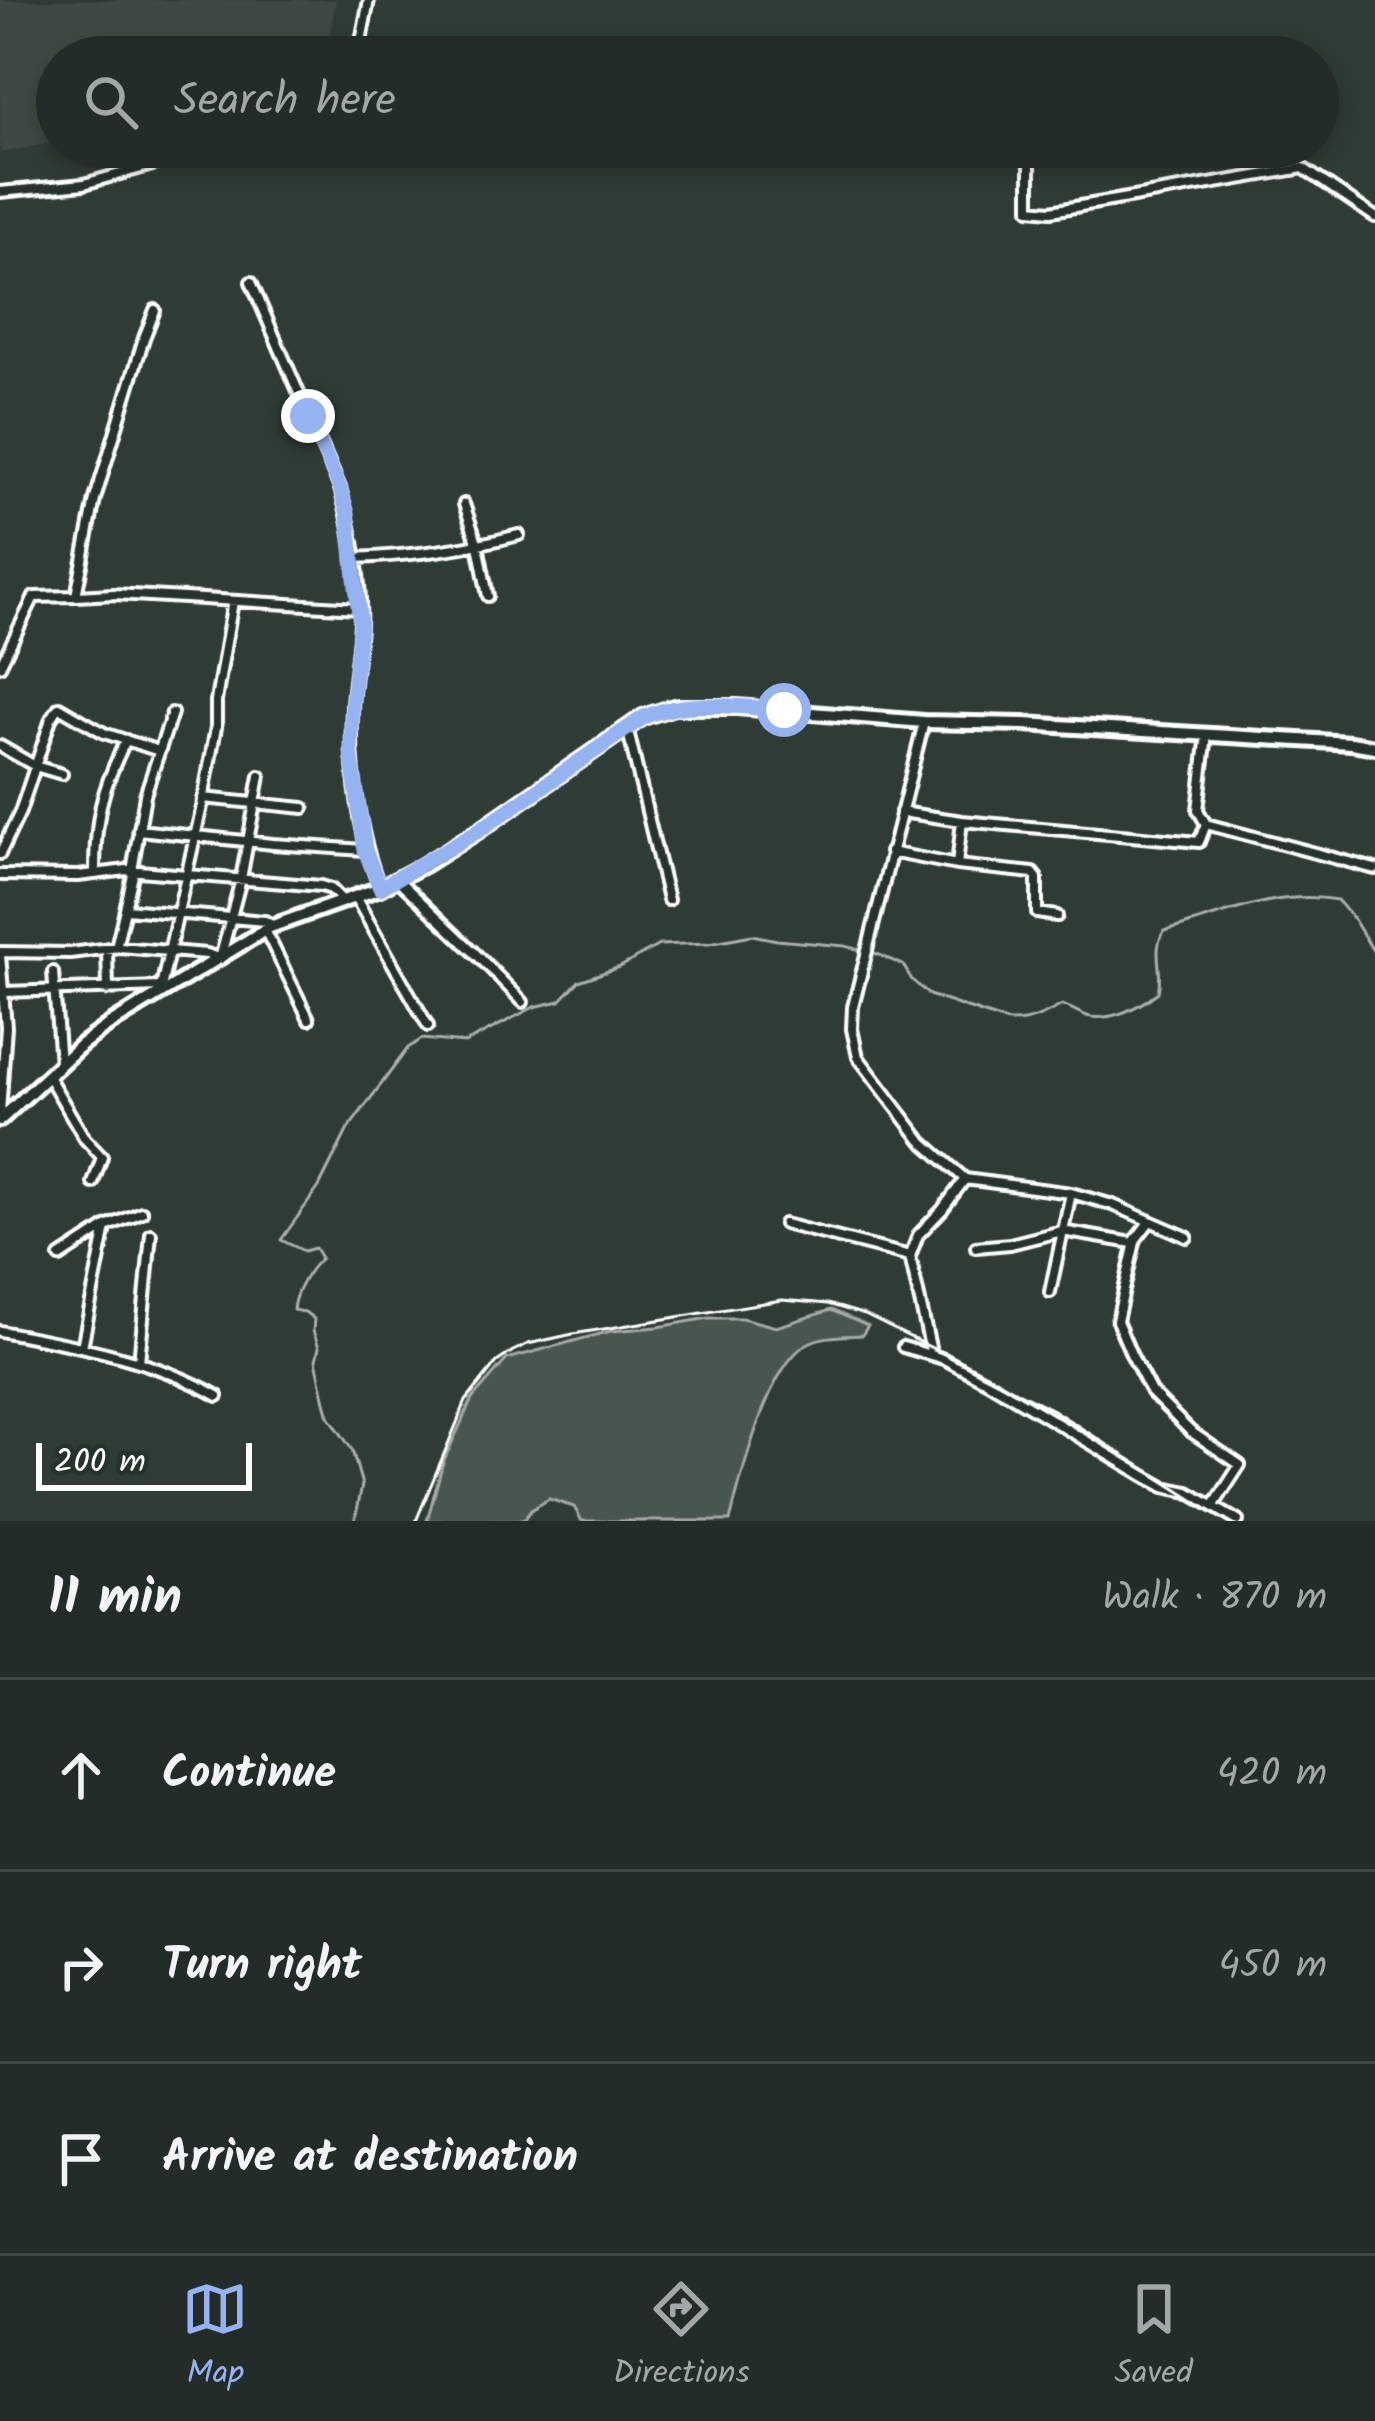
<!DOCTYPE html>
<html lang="en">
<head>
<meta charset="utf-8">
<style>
	body { margin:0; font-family:Kalam,sans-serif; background:#2b3430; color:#f1f3f6 }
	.scale { position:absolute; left:36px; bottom:30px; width:216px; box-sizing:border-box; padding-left:12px; border:6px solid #fff; border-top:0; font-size:33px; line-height:42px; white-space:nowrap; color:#fff; -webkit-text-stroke:9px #26332d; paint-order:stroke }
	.stop { position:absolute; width:36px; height:36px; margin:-27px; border:9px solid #95b2f1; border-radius:50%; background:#fff }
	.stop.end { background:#95b2f1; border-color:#fff; box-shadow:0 3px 12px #0008 }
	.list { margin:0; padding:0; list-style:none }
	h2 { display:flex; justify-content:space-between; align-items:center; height:156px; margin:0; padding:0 48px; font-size:51px }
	h2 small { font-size:39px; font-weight:400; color:#a3a7a8 }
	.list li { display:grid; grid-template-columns:78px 1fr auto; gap:36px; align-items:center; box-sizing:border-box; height:192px; padding:0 48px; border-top:3px solid #404845 }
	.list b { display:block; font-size:45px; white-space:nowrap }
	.list em { font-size:39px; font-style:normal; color:#a3a7a8 }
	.icon { flex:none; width:66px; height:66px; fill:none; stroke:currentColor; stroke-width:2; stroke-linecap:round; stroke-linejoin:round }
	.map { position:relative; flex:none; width:1375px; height:1521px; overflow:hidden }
	.search { position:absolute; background:#232c28; box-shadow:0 6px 18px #0003; left:36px; right:36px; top:36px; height:132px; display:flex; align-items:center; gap:30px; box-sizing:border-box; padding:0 42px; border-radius:66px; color:#a3a7a8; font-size:45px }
	.sheet { height:732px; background:#232c28 }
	nav { display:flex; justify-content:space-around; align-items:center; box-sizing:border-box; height:168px; border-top:3px solid #404845; background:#232c28; font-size:33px; color:#a3a7a8 }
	nav a { display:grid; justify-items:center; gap:6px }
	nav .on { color:#95b2f1 }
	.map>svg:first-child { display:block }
	.built { fill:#3c4842 }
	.green { fill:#4a544f; stroke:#a4aaa7; stroke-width:3 }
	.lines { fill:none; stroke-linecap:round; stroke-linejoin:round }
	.stream { stroke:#a9afac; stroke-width:3 }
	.minor-casing { stroke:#fff; stroke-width:16 }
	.secondary-casing { stroke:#fff; stroke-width:20 }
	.minor { stroke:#26332d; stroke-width:8 }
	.secondary { stroke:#26332d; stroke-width:10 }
	.rail { stroke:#fff; stroke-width:3 }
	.route { stroke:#95b2f1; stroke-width:15 }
</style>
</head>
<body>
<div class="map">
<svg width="1375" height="1521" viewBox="0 0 1375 1521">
	<rect width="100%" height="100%" fill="#2f3b35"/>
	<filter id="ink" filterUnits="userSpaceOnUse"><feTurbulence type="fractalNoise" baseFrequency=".00833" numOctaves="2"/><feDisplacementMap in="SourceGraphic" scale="24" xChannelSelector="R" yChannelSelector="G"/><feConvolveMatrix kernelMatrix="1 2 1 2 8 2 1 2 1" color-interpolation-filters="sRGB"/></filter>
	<g filter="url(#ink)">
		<!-- built -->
		<path class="built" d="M 0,0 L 336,0 L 326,57 L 57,57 L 57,142 L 0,153 Z"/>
		<!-- green -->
		<path class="green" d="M 831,1310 L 868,1326 L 862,1335 C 845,1336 822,1335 807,1344 C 767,1367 741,1477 730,1521 L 582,1521 L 574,1507 L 549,1499 L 531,1510 L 523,1521 L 427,1521 L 443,1462 L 472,1399 L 507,1359 L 611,1331 L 658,1327 L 709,1318 L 742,1318 L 776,1327 Z"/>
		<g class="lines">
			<!-- stream -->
			<path class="stream" d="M 355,1521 L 362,1485 L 352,1450 L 329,1416 L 325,1402 L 316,1360 L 319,1347 L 313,1331 L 314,1319 L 305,1312 L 293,1310 C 294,1293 308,1270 321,1258 L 315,1248 L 304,1251 L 281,1240 L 319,1187 L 348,1129 L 408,1048 L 422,1039 L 465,1043 L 534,1007 L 560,1001 L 579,981 L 620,967 L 659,945 L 709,943 L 752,935 L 777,940 L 845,946 L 877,954 L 903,965 L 912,980 L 929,995 L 1008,1022 C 1029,1023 1044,1015 1062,1005 C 1072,1008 1081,1015 1091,1017 C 1115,1020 1140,1006 1158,992 C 1164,969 1151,952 1164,931 C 1224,916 1274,889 1337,900 L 1353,918 L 1375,954"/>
			<defs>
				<path id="minor" d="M 358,57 L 369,0
					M 1030,147 L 1030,209 L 1051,211 L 1303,168 L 1375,217
					M 0,192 L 84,184 L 217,147
					M 251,282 L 340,488 C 352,530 362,580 360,624 C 359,652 353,679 352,707 C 350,769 358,831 380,888
					M 464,504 L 478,545 L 488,596
					M 354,558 C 410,556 464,549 519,535
					M 76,596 L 114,594 L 359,608
					M 0,666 L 34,597 L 76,596 L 95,499 L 144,338 L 155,310
					M 924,722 L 853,1007 L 852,1029 L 858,1057 L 921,1140 L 965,1179 L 1071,1193 L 1113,1205 L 1187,1237
					M 627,727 L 668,900
					M 0,746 L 35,766 L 62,774
					M 203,798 L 304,808
					M 901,812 L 962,821 L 1199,842 L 1206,824 L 1198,810 L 1207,734
					M 1206,824 L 1375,869
					M 138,830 L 273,844 L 365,850
					M 890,852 L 957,865 L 1033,873 L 1037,878 L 1037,913 L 1057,916
					M 0,854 L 20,812 L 51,719 L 59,707 L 104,733 L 159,751
					M 957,865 L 962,821
					M 132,871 L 145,795 L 172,713
					M 95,874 C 95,818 101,790 126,740
					M 0,875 L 78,876 L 127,870 L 321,886 L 331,889 L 343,901
					M 397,879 L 481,959 L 523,1002
					M 355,897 L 428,1026
					M 126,909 L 265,921 L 273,926
					M 265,930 L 309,1019
					M 116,947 L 134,871
					M 107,948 L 108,990
					M 0,952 L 70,953 L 119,947 L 207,954 L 220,959 L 241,879 L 260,776
					M 0,955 L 6,1027 L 0,1112
					M 53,972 L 60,1063
					M 4,992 L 161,987
					M 160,992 L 202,806 L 216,727 L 216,701 L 233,601
					M 48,1076 L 85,1139 L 102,1157 L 93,1183
					M 784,1224 L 910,1256
					M 106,1227 L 142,1212
					M 1135,1242 L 1117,1321 L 1131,1354 L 1151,1392 L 1190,1431 L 1240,1465 L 1214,1505
					M 976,1247 L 1010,1244 L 1062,1231 L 1133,1243 L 1150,1221
					M 60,1257 L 106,1227 L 82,1347
					M 1050,1292 L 1071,1193
					M 0,1331 C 75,1345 151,1358 218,1396
					M 903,1347 L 944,1359 L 988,1382 L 1143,1475 L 1164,1487 L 1188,1492 L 1238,1521
					M 930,1347 L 910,1256 L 918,1235 L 942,1210 L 965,1179
					M 139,1362 L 151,1234"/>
				<path id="secondary" d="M 0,1120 L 82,1044 L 107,1026 L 270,927 L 380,888 L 424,865 L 478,831 L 643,717 L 674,707 L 737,707 L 924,722 L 1024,724 L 1351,743 L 1375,747"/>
			</defs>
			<!-- minor casing -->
			<use href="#minor" class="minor-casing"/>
			<!-- secondary casing -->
			<use href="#secondary" class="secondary-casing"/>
			<!-- minor -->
			<use href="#minor" class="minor"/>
			<!-- secondary -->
			<use href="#secondary" class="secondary"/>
			<!-- rail -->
			<path class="rail" d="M 416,1521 L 466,1401 L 497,1362 L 513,1351 L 528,1344 L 573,1334 L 782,1300 L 828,1304 L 865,1315 L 930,1347 L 1053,1410 L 1226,1521"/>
		</g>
	</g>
	<g class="lines" filter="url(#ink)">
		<!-- route -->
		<path class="route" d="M 308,416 L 340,488 L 348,514 L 360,623 L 352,704 L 351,752 L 365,850 L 380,888 L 478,831 L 644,717 C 687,698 737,707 784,710"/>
	</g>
</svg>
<div class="scale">200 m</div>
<div class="stop" style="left:784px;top:710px"></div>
<div class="stop end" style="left:308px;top:416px"></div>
<div class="search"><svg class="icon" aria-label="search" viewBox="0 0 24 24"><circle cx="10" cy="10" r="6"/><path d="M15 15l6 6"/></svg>Search here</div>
</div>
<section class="sheet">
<h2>11 min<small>Walk · 870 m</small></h2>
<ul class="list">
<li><svg class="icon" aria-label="ahead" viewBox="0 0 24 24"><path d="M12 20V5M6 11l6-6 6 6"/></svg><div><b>Continue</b></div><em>420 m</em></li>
<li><svg class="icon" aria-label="right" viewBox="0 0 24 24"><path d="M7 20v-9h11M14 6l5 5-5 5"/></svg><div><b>Turn right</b></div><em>450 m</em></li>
<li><svg class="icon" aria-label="arrive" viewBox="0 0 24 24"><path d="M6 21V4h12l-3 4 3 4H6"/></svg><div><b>Arrive at destination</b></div></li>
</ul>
</section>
<nav>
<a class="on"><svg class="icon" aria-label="map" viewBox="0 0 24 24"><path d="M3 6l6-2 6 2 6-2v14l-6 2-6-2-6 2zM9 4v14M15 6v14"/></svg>Map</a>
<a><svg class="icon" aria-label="directions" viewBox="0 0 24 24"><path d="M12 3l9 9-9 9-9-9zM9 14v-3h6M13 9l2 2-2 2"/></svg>Directions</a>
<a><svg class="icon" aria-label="saved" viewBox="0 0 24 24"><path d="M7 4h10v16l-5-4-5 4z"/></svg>Saved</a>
</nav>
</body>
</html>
